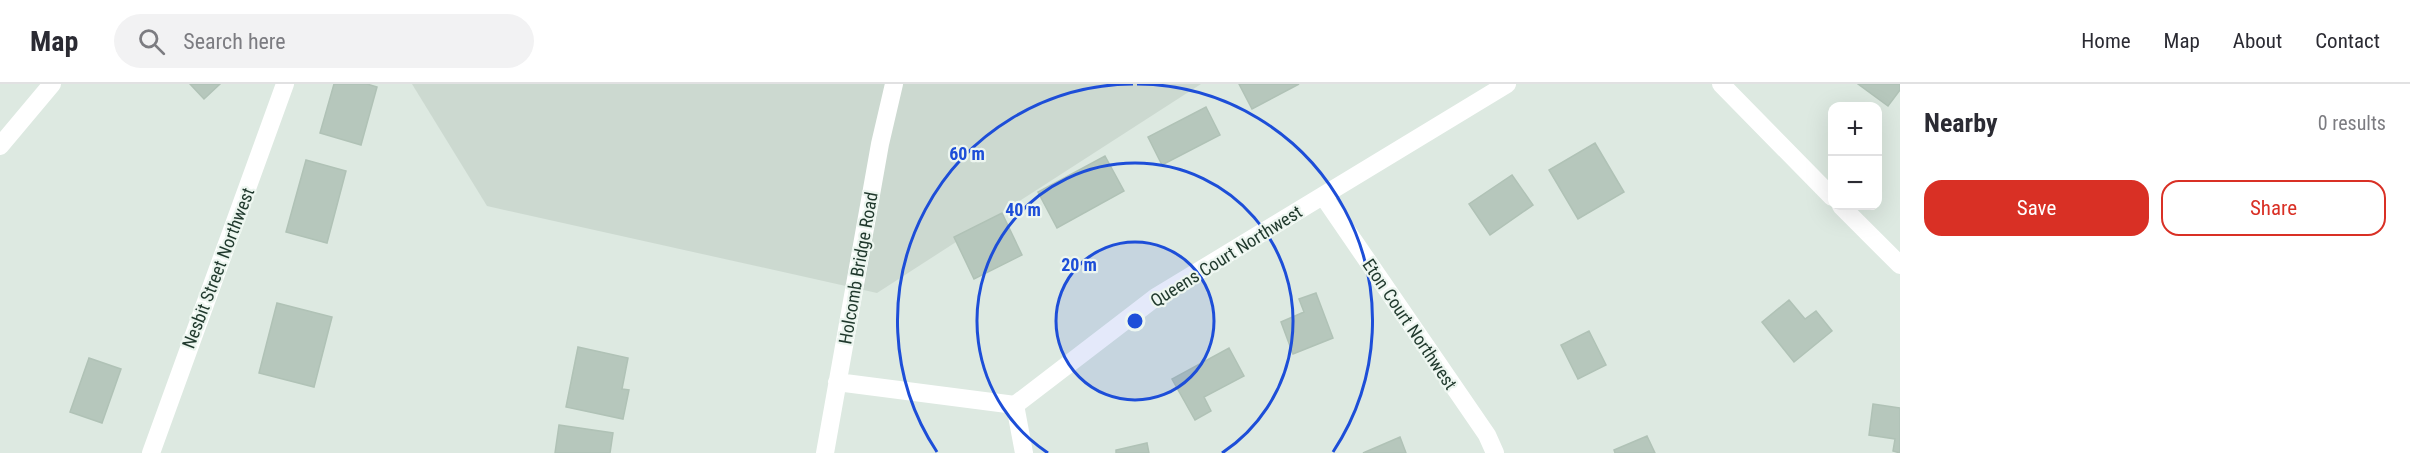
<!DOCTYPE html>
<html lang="en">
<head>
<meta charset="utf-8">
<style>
	body { margin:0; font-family:"Roboto Condensed",sans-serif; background:#f2f2f3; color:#2b2b33 }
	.controls { position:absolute; right:18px; top:18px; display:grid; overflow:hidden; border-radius:12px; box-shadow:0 6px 24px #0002 }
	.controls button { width:54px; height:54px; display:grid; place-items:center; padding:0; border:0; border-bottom:2px solid #e1e1e2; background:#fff; color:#2b2b33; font:30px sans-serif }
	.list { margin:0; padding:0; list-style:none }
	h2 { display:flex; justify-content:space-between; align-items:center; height:78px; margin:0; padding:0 24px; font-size:26px }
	h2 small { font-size:20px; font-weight:400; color:#7c7c81 }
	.actions { display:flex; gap:12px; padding:18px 24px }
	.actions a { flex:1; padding:14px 0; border:2px solid #d93025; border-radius:18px; text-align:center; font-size:21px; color:#d93025 }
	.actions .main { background:#d93025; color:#fff }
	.icon { flex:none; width:33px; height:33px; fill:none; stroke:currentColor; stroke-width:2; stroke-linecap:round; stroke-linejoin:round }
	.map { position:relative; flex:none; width:1900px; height:369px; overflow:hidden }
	header { display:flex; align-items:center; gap:36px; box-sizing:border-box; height:84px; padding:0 30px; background:#fff; border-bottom:2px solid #e1e1e2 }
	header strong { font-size:28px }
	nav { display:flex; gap:33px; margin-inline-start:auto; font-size:21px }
	.search { width:420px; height:54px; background:#f2f2f3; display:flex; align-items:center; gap:15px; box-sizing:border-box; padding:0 21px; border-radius:33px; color:#7c7c81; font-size:22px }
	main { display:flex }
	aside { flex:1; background:#fff }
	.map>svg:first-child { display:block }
	.built { fill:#ccd9d0 }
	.building { fill:#b6c7bc; stroke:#b0c2b6; stroke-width:1.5 }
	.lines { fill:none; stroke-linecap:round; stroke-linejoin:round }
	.minor { stroke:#fff; stroke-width:18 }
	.ring { fill:none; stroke:#1d4ed8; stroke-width:3 }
	.labels { text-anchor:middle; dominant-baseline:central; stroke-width:4.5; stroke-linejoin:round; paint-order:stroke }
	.street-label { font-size:18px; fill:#1f382c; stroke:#edf6f0 }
	.centre { fill:#1d4ed8; stroke:#edf6f0; stroke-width:3 }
	.ring-label { font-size:18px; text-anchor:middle; font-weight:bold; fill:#1d4ed8; stroke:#edf6f0; stroke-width:4.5; stroke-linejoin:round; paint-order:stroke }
</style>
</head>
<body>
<header>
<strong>Map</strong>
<div class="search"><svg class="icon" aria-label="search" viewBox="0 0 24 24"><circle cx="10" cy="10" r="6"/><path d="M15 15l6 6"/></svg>Search here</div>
<nav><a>Home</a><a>Map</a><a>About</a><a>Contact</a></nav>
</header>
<main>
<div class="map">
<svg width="1900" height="369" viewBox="0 0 1900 369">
	<rect width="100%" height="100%" fill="#dde9e1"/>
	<!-- built -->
	<path class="built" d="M 412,0 L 1201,0 L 877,209 L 487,122 Z"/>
	<!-- building -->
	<path class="building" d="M 190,0 L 220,0 L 204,15 Z
		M 334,0 L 367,0 L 377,3 L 361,61 L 320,49 Z
		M 1239,0 L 1299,0 L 1252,25 Z
		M 1858,0 L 1900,0 L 1900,6 L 1888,22 Z
		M 1206,23 L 1220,51 L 1162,81 L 1148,53 Z
		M 1595,59 L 1624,108 L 1578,135 L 1549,86 Z
		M 1105,72 L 1124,107 L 1057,144 L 1038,108 Z
		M 306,76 L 346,87 L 327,159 L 286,148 Z
		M 1512,91 L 1533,121 L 1490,151 L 1469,120 Z
		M 1002,129 L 1022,171 L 974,195 L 954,153 Z
		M 1316,209 L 1333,254 L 1293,270 L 1281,238 L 1304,228 L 1299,215 Z
		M 1789,216 L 1805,235 L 1816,227 L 1832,247 L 1794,278 L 1762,238 Z
		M 277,219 L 332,233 L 314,303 L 259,289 Z
		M 1589,247 L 1606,281 L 1578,295 L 1561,261 Z
		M 578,263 L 628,274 L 622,305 L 629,306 L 623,335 L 566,323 Z
		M 1229,264 L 1244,292 L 1204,313 L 1211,327 L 1195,336 L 1172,295 Z
		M 89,274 L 121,285 L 102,339 L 70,328 Z
		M 1873,320 L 1900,324 L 1900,369 L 1893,367 L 1895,355 L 1869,351 Z
		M 559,341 L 613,349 L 610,369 L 555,369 Z
		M 1647,352 L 1655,369 L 1615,369 L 1614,366 Z
		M 1400,353 L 1406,369 L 1363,369 Z
		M 1147,359 L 1149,369 L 1116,369 L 1116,366 Z"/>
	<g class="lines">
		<!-- minor -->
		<path class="minor" d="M 1721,0 L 1832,113
			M 0,62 L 52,0
			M 1323,112 L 1487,351 L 1495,369
			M 1841,122 L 1900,181
			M 837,298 L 1015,321 L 1156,213 L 1507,0
			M 1015,321 L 1024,369
			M 151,369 L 285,0
			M 825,369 L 880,60 L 894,0"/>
	</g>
	<!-- distance rings -->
	<circle cx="1135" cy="237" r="79" fill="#1d4ed8" fill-opacity=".12"/>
	<g class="ring">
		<circle cx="1135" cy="237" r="79"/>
		<path d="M1048 369A158 158 0 1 1 1222 369"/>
		<path d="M937 368A237 237 0 0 1 1133 0M1137 0A237 237 0 0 1 1333 368"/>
	</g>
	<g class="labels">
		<!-- street labels -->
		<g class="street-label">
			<text transform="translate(1226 172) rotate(-32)">Queens Court Northwest</text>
			<text transform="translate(218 184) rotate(-69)">Nesbit Street Northwest</text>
			<text transform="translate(858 184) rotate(-80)">Holcomb Bridge Road</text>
			<text transform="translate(1410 240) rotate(56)">Eton Court Northwest</text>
		</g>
	</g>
	<circle cx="1135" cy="237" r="9" class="centre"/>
	<g class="ring-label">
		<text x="967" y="76">60 m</text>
		<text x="1023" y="132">40 m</text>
		<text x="1079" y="187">20 m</text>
	</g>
</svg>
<div class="controls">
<button>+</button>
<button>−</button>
</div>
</div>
<aside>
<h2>Nearby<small>0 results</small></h2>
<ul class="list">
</ul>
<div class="actions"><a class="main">Save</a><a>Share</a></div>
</aside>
</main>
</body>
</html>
